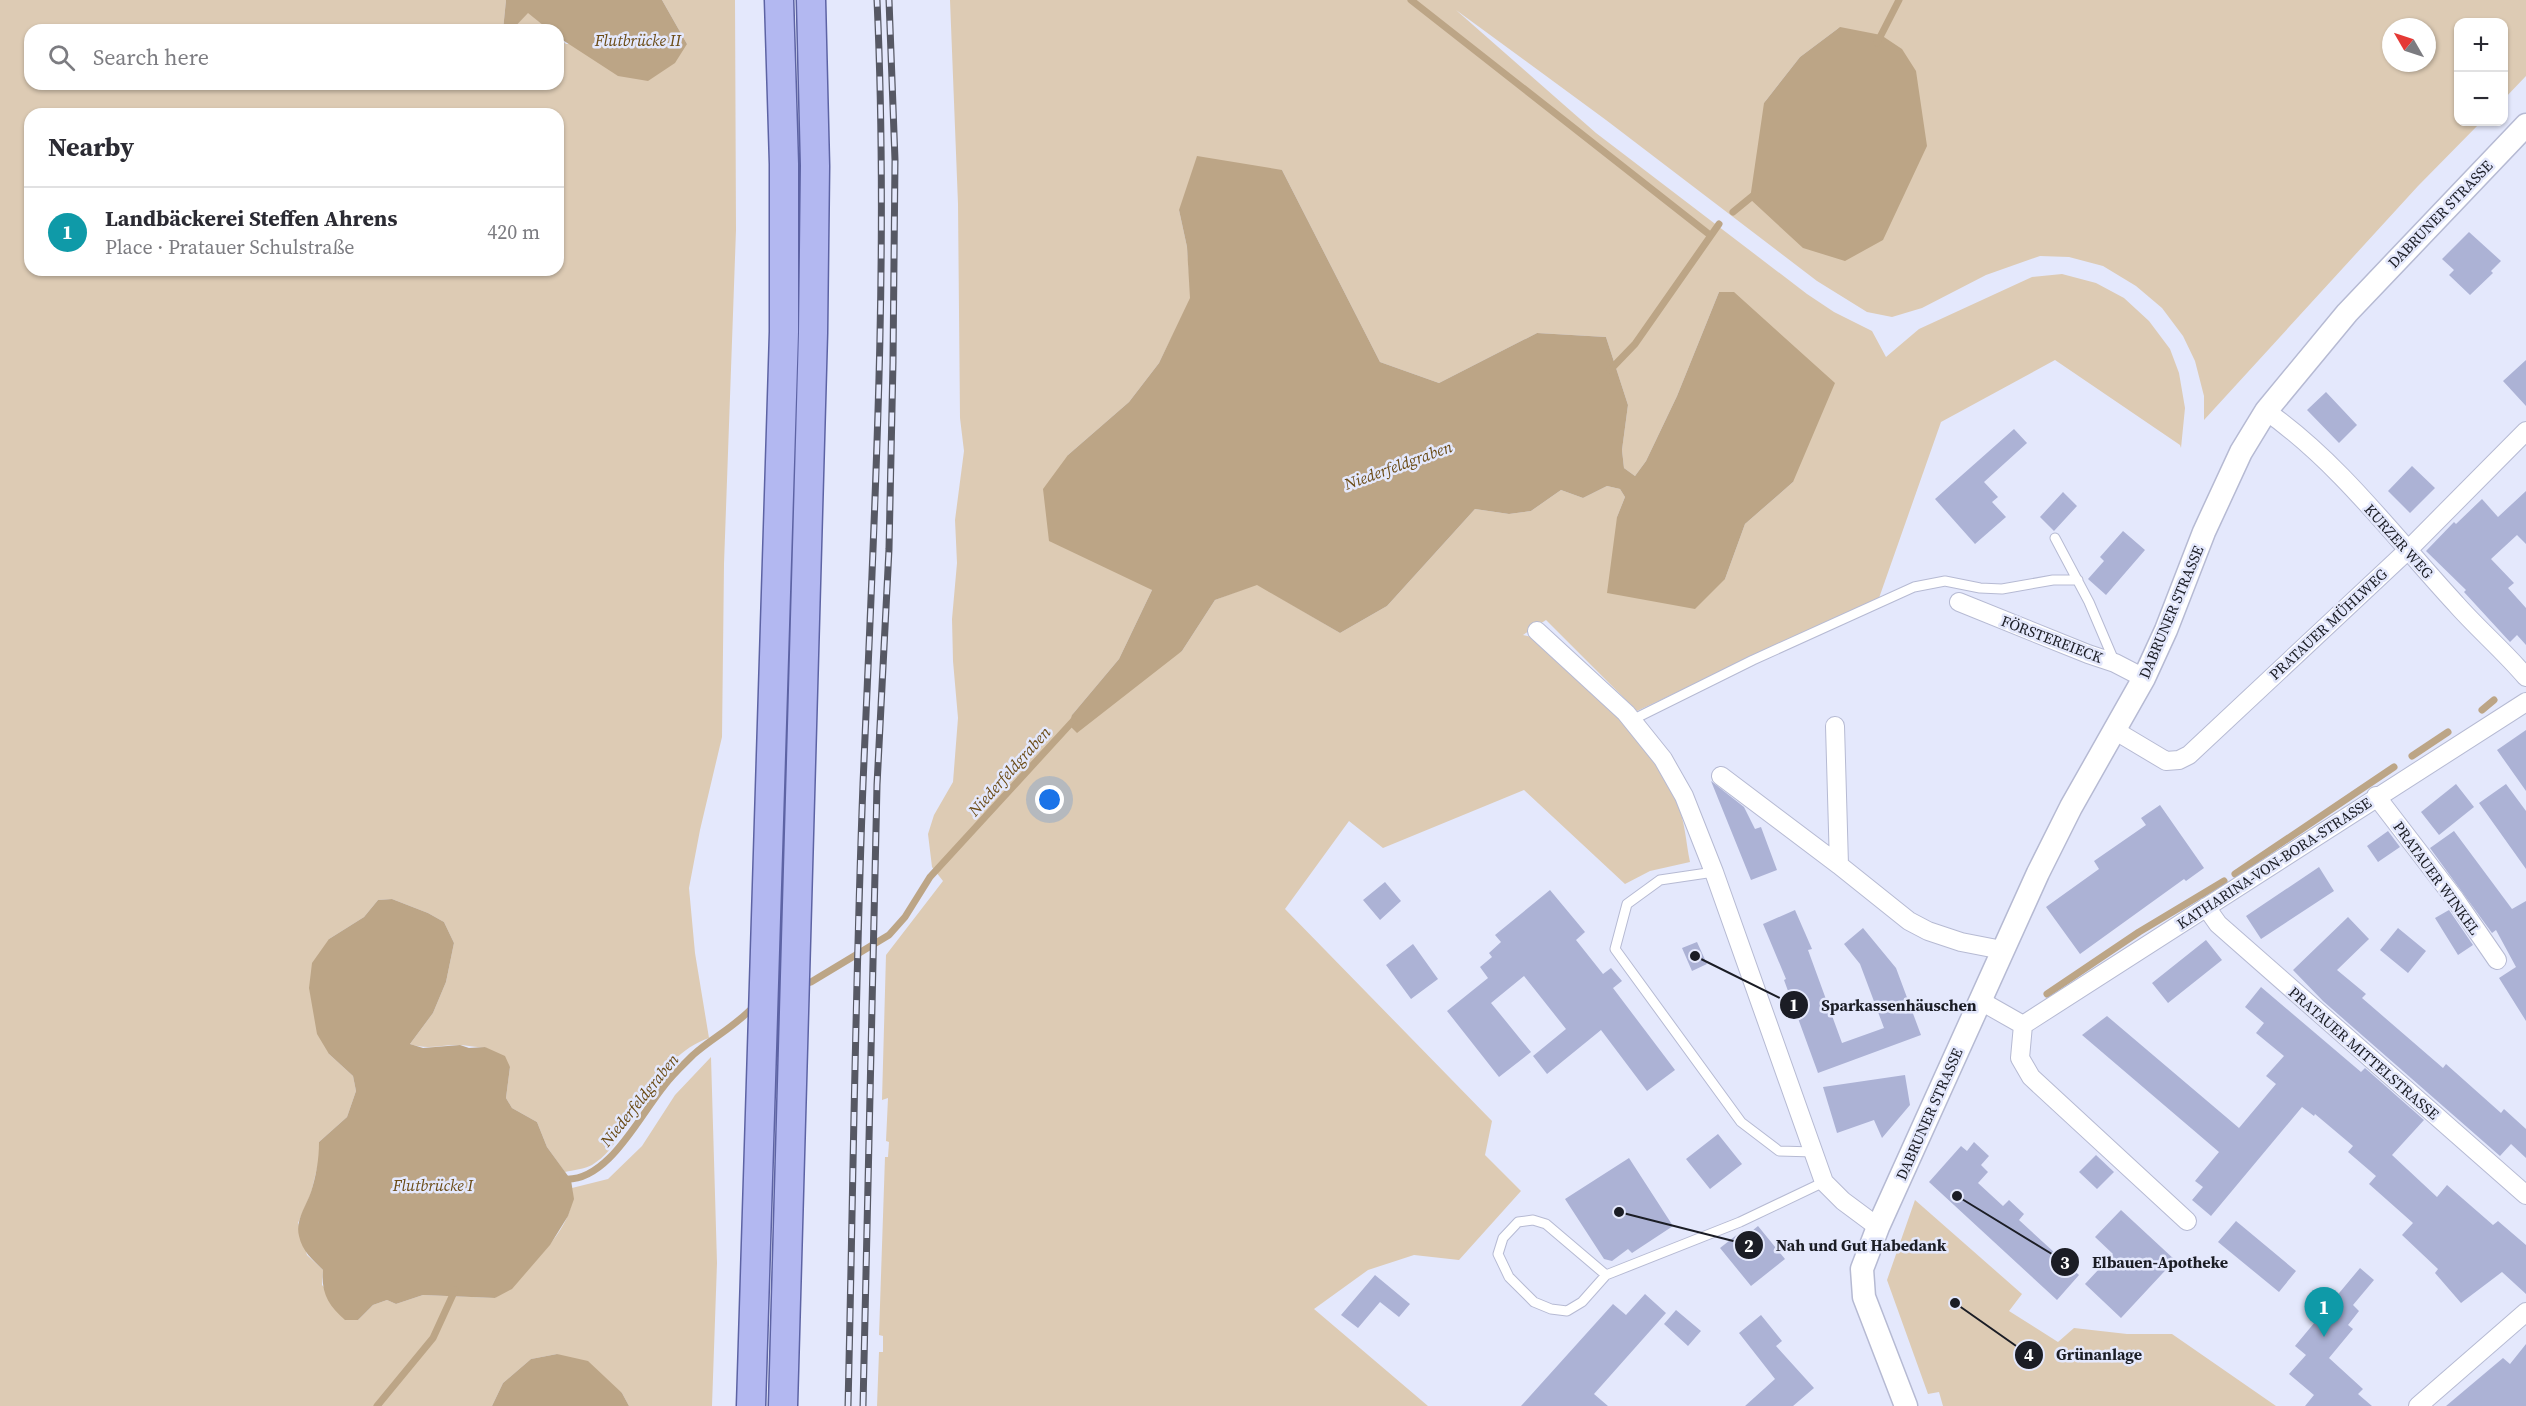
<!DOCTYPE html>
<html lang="en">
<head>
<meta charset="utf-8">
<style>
	body { margin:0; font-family:"Source Serif 4",serif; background:#f2f2f3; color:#2b2b33 }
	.controls { position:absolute; right:18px; top:18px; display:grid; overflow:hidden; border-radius:12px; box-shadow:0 2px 4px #0004 }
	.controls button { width:54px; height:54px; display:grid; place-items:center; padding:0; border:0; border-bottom:2px solid #e1e1e2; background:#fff; color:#2b2b33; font:30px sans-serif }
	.compass { position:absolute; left:2382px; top:18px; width:54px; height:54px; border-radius:50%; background:#fff; box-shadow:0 2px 4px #0004; rotate:309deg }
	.you { position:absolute; left:1050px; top:800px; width:21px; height:21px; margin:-15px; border:4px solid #fff; border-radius:50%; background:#1a73e8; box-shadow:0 0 0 9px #1a73e833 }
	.badge { display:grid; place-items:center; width:39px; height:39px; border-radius:50%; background:#0b8043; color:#fff; font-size:20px; font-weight:700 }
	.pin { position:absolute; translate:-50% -50px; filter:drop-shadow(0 2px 3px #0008) }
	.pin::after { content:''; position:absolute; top:32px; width:21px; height:18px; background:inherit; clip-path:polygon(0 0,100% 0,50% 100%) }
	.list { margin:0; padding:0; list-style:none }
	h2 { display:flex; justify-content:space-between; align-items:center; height:78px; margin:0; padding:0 24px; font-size:26px }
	h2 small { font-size:20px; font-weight:400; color:#7c7c81 }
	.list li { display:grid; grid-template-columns:39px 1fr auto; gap:18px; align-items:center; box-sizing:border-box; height:90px; padding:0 24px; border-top:2px solid #e1e1e2 }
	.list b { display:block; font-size:22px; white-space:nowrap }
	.list p { margin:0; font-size:20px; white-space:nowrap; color:#7c7c81 }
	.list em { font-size:20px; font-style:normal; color:#7c7c81 }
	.icon { flex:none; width:33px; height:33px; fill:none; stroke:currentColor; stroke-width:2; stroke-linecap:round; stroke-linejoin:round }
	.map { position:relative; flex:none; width:2526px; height:1406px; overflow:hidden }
	.search { position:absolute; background:#fff; box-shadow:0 2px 4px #0004; left:24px; top:24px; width:540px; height:66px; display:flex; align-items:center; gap:15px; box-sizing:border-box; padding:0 21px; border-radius:18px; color:#7c7c81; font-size:22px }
	.panel { position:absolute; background:#fff; box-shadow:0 2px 4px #0004; left:24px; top:108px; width:540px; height:168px; border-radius:18px }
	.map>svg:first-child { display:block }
	.green { fill:#ddcbb4; fill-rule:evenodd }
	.water { fill:#bca586 }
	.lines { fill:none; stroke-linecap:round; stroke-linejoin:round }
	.stream { stroke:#bca586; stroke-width:7 }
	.building { fill:#acb2d5 }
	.service-casing { stroke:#b6bad3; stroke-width:11 }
	.minor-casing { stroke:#b6bad3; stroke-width:20 }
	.tertiary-casing { stroke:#b6bad3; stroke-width:25 }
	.primary-casing { stroke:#5d63a4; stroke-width:31 }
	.service { stroke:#fff; stroke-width:9 }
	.minor { stroke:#fff; stroke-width:18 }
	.tertiary { stroke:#fff; stroke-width:22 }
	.primary { stroke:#b3b8f1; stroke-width:28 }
	.rail-casing { stroke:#565864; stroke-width:7 }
	.rail { stroke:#e4e8fc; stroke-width:4.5; stroke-dasharray:14; stroke-linecap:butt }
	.labels { text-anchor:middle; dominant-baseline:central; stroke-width:5; stroke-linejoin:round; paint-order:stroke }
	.street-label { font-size:15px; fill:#1b1d25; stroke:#e4e8fc }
	.water-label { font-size:16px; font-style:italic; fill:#6a4a14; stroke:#e4e8fc }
	.leader { fill:none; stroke:#1b1d25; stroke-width:2 }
	.callout-dot { fill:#1b1d25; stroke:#e4e8fc; stroke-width:2 }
	.mark-label { font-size:18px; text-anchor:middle; font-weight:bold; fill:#fff }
	.callout-label { font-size:16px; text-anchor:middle; font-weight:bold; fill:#1b1d25; stroke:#e4e8fc; stroke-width:5; stroke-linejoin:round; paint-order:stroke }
</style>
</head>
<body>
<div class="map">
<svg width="2526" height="1406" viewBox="0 0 2526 1406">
	<rect width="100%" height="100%" fill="#e4e8fc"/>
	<!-- green -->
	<path class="green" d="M 0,0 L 506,0 L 503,30 L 30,30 L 30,84 L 558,84 L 558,37 L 566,44 L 687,44 L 662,0 L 735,0 L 736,230 L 724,564 L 722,737 L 700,830 L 689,888 L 695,953 L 709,1038 C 683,1046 659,1074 643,1095 C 627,1119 618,1149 592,1165 C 585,1169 573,1170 565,1172 L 547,1147 L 537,1122 L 512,1108 L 506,1098 L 510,1067 L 485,1047 C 475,1048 467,1045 457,1045 C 440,1045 427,1050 410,1044 L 433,1013 L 446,982 L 454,943 L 444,922 L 428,913 L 392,899 L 378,900 L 364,917 L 329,939 L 329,1054 L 353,1076 L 356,1091 L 347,1117 L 319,1142 L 319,1160 L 311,1193 L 298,1223 L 307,1255 L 323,1270 L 322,1285 L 358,1320 L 373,1305 L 387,1300 L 396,1304 L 423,1295 L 495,1298 C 523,1272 578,1229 572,1188 L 608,1179 L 642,1146 L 675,1095 L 711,1057 L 717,1263 L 712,1406 L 629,1406 L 622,1393 L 557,1354 L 531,1359 L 503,1383 L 492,1406 L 0,1406 ZM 30,114 L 558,114 L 558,270 L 30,270 Z
		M 950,0 L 2526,0 L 2526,76 L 2504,99 L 2504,22 L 2458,22 L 2458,122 L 2481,122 L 2418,186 L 2204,420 L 2204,396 L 2195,361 L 2183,336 L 2162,308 L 2136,286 L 2103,266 L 2069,257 L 2040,256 L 1986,275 L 1922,308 L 1892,317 L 1867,312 L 1817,281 L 1606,120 L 1456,10 L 1596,133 L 1807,294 L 1834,312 L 1872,331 L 1886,357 L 1919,329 L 2032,277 L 2062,274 L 2096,283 L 2124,298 L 2149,321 L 2170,349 L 2179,373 L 2185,408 L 2181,448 L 2180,445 L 2055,360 L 1941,422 L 1879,598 L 1637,711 L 1546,620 L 1523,635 L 1532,637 C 1585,686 1649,734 1677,803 C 1685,820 1686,843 1690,862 L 1650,871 L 1625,884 L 1524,790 L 1383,848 L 1349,821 L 1285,909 L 1492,1121 L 1485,1155 L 1521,1191 L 1459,1260 L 1414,1255 L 1368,1270 L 1314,1309 L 1428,1406 L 877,1406 L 879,1352 L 883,1352 L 883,1336 L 879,1335 L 885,1157 L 888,1157 L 889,1142 L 886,1141 L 888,1098 L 882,1100 L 886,955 L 943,881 L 932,867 L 928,834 L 934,815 L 953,782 L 958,718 L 953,661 L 952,619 L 957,563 L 955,520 L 964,451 L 960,418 L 958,204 ZM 1840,27 L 1764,103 L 1800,57 ZM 2391,27 L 2427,27 L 2427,63 L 2391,63 ZM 1282,170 L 1380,362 L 1439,383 L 1537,333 L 1606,337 L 1628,405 L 1622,450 L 1624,468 L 1635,476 L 1646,461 L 1677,396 L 1719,292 L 1793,482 L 1745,524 L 1725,579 L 1617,517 L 1625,497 L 1620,489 L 1607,486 L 1583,498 L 1561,490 L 1531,511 L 1509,514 L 1475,509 L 1387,606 L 1340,633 L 1257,584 L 1215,600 L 1182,651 L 1072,715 L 1119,659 L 1152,590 L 1068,455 L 1129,402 L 1159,363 L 1191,298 L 1187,247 L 1179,210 Z
		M 528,12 L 549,30 L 512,30 Z
		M 1915,1200 L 2022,1294 L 2009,1311 L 2058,1342 L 2074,1328 L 2127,1334 L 2172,1334 L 2276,1406 L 1943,1406 L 1939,1392 L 1928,1394 L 1887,1280 Z"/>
	<!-- water -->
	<path class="water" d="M 506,0 L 662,0 L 687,44 L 675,63 L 648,81 L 618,76 L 558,37 L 558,30 L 549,30 L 528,13 L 512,30 L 503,30 Z
		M 1840,27 L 1881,35 L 1902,49 L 1916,71 L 1927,146 L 1883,240 L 1845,261 L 1803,248 L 1750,199 L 1764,103 L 1800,57 Z
		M 1197,156 L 1282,170 L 1380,362 L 1439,383 L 1537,333 L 1606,337 L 1628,405 L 1622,450 L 1624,468 L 1635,476 L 1646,461 L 1677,396 L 1719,292 L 1734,292 L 1835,383 L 1793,482 L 1745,524 L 1725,579 L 1695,609 L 1607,593 L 1617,517 L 1625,497 L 1620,489 L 1607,486 L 1583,498 L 1561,490 L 1531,511 L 1509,514 L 1475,509 L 1387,606 L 1340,633 L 1257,585 L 1215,600 L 1182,651 L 1077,733 L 1069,725 L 1072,715 L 1119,659 L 1152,590 L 1049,541 L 1043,489 L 1068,455 L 1129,402 L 1159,363 L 1190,298 L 1187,247 L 1179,210 Z
		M 392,899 L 428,913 L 444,922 L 454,943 L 446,982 L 433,1013 L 410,1044 L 423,1048 L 460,1045 L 469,1048 L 485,1047 L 505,1056 L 510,1067 L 506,1098 L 512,1108 L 537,1122 L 547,1147 L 571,1180 L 574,1199 L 568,1216 L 550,1245 L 512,1289 L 495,1298 L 423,1295 L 396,1304 L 387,1300 L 373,1305 L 358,1320 L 345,1320 C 328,1305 321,1293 323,1270 C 313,1260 302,1251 299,1236 C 295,1221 306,1206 311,1192 C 316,1176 319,1160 319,1142 L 347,1117 L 356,1091 L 353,1076 L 329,1054 L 317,1034 L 309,988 L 312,963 L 329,939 L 364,917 L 378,900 Z
		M 557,1354 L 588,1361 L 622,1393 L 629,1406 L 492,1406 L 503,1383 L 531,1359 Z"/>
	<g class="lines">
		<!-- stream -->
		<path class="stream" d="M 1411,0 L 1710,235
			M 1877,43 L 1899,0
			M 1733,212 L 1755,194
			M 1610,370 L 1635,344 L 1719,224
			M 2482,710 L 2494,700
			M 2412,756 L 2448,732
			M 2235,874 L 2394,767
			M 802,985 L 811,982 L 889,935 L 905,917 L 930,877 L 1074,720
			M 2047,994 L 2139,932 L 2224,881
			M 563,1179 C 607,1184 640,1115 664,1086 C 672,1075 683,1065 693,1055 C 712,1038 736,1026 754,1006
			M 377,1406 L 433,1338 L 455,1290"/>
	</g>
	<!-- building -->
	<path class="building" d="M 2469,232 L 2501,261 L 2491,271 L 2493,273 L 2470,295 L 2449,275 L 2454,270 L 2442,259 Z
		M 2526,360 L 2526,406 L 2503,381 Z
		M 2326,392 L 2357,425 L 2339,443 L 2307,410 Z
		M 2014,429 L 2027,443 L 1984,482 L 1998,497 L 1992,502 L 2006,517 L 1975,544 L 1935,499 Z
		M 2412,466 L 2435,488 L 2410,513 L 2388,491 Z
		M 2526,491 L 2526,544 L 2517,535 L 2491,559 L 2514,583 L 2508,588 L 2526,608 L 2526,645 L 2517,635 L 2510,642 L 2464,592 L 2466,590 L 2426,551 L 2454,522 L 2456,524 L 2482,499 L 2498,517 Z
		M 2063,492 L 2077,506 L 2054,531 L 2040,517 Z
		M 2123,531 L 2145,550 L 2106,595 L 2088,579 L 2104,561 L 2100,557 Z
		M 2526,730 L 2526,791 L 2497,750 Z
		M 1711,781 L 1744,807 L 1755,829 L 1761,827 L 1777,870 L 1751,880 Z
		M 2456,784 L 2474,807 L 2439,835 L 2421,812 Z
		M 2506,784 L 2526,811 L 2526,869 L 2479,803 Z
		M 2160,805 L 2204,868 L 2186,881 L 2184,879 L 2080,954 L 2046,907 L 2099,869 L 2094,861 L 2146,825 L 2141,818 Z
		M 2388,831 L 2400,847 L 2378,862 L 2367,846 Z
		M 2454,831 L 2512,909 L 2526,901 L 2526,1021 L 2499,978 L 2516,967 L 2496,930 L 2492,933 L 2430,848 Z
		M 2319,867 L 2334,891 L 2261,939 L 2246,916 Z
		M 1385,882 L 1401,901 L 1380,920 L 1363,900 Z
		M 1550,890 L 1585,932 L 1576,940 L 1603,974 L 1611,968 L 1622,981 L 1613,988 L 1675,1070 L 1647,1091 L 1601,1030 L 1547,1074 L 1533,1056 L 1566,1029 L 1524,976 L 1491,1003 L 1531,1052 L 1499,1077 L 1447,1011 L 1488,978 L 1480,967 L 1492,957 L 1489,953 L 1501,942 L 1495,935 Z
		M 1795,910 L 1812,949 L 1808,950 L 1842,1043 L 1884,1028 L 1860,964 L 1844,944 L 1863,928 L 1896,968 L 1921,1035 L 1818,1073 L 1784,980 L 1786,979 L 1763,924 Z
		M 2449,910 L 2473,945 L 2458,955 L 2435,918 Z
		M 2348,917 L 2369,939 L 2337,970 L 2366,994 L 2362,998 L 2443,1068 L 2446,1064 L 2501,1113 L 2504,1109 L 2526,1129 L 2526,1158 L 2511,1144 L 2500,1156 L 2323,1001 L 2293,970 Z
		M 2398,928 L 2426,951 L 2408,973 L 2380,950 Z
		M 2206,940 L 2222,960 L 2168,1003 L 2152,983 Z
		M 1697,942 L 1707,964 L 1692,971 L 1682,948 Z
		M 1413,944 L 1438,979 L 1411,999 L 1386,965 Z
		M 2261,987 L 2361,1072 L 2365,1068 L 2424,1120 L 2392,1155 L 2437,1197 L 2447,1185 L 2493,1225 L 2498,1221 L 2526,1245 L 2526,1294 L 2502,1272 L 2461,1303 L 2435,1273 L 2438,1269 L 2402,1235 L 2413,1223 L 2369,1184 L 2376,1176 L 2348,1152 L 2353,1146 L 2315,1114 L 2314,1116 L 2302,1107 L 2211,1216 L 2192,1200 L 2203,1187 L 2195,1181 L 2219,1152 L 2082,1035 L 2107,1016 L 2239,1128 L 2276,1084 L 2266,1076 L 2284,1056 L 2256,1033 L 2264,1023 L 2245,1007 Z
		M 1905,1075 L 1910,1105 L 1882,1138 L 1874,1120 L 1837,1133 L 1823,1087 Z
		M 1718,1134 L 1742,1164 L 1710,1189 L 1686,1159 Z
		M 1974,1142 L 1989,1156 L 1981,1165 L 1988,1172 L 1978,1183 L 2003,1206 L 2009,1200 L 2024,1214 L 2019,1220 L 2079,1275 L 2057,1300 L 1929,1182 L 1961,1146 L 1967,1151 Z
		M 2096,1155 L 2114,1172 L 2097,1189 L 2079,1172 Z
		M 1629,1158 L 1673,1226 L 1632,1253 L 1628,1249 L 1612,1261 L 1604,1259 L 1565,1199 Z
		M 2121,1210 L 2175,1260 L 2121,1318 L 2085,1284 L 2113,1254 L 2095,1237 Z
		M 2236,1221 L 2296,1271 L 2279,1292 L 2218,1242 Z
		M 1758,1226 L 1785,1259 L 1751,1286 L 1720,1248 L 1743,1230 L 1747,1235 Z
		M 2360,1268 L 2374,1280 L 2353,1305 L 2359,1311 L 2348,1325 L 2353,1329 L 2329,1358 L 2363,1389 L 2358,1394 L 2372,1406 L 2305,1406 L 2314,1395 L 2289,1374 L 2306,1355 L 2295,1346 Z
		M 1375,1275 L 1410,1304 L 1399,1317 L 1380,1302 L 1358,1328 L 1341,1315 Z
		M 1645,1294 L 1666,1313 L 1594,1394 L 1608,1406 L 1521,1406 L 1613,1304 L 1626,1315 Z
		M 1676,1310 L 1701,1331 L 1688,1346 L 1664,1324 Z
		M 1761,1315 L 1782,1341 L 1776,1346 L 1814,1388 L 1793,1406 L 1745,1406 L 1775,1379 L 1739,1333 Z
		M 2526,1344 L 2526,1406 L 2446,1406 L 2503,1358 L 2510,1364 Z"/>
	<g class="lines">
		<defs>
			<path id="service" d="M 2055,538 L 2089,602 L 2115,663
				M 1632,720 L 1753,660 L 1914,587 L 1945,581 L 1980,588 L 2002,589 L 2053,580 L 2078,580
				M 1714,872 L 1660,880 L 1627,904 L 1615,949 L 1741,1122 L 1779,1151 L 1814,1152
				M 1606,1275 L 1546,1224 L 1533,1220 L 1518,1222 L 1503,1238 L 1498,1254 L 1509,1277 L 1534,1302 L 1551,1309 L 1567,1311 L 1582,1302 L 1606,1275 L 1740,1222 L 1824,1182"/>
			<path id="minor" d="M 2266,411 C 2340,463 2395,538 2456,604 C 2478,629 2504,651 2526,677
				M 1959,602 L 2088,654 L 2115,663 L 2144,678
				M 1537,631 L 1626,713 L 1663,759 L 1684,796 L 1714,872 L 1824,1182 L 1843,1201 L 1878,1227
				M 1835,726 L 1839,865
				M 2114,730 L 2166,761 L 2179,760 L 2189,755 L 2408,550 L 2526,431
				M 1721,776 L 1839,865 L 1909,921 L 1928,931 L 1961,942 L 2002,950
				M 2376,796 L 2455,899 L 2497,960
				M 2206,907 L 2218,924 L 2526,1195
				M 1979,1000 L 2023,1025
				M 2023,1025 L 2526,702
				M 2023,1025 L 2020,1058 L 2031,1077 L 2187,1221
				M 2418,1406 L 2526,1312"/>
			<path id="tertiary" d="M 1906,1406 L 1864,1297 L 1862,1269 L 1878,1227 L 2038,873 L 2071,807 L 2144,678 L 2166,630 L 2204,532 L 2241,452 L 2266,411 L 2347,313 L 2526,125"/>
			<path id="primary" d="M 751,1406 L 784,332 L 784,164 L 779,0
				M 783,1406 L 813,333 L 815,166 L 811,0"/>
		</defs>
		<!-- service casing -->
		<use href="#service" class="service-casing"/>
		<!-- minor casing -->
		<use href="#minor" class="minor-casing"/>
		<!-- tertiary casing -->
		<use href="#tertiary" class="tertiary-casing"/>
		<!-- primary casing -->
		<use href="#primary" class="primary-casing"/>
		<!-- service -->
		<use href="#service" class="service"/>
		<!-- minor -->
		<use href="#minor" class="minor"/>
		<!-- tertiary -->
		<use href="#tertiary" class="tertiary"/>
		<!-- primary -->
		<use href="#primary" class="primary"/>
		<defs>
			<path id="rail" d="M 848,1406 C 853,1199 855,991 863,784 C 874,523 889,261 877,0
				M 863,1406 L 877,785 L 889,549 L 893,362 L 895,160 L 889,0"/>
		</defs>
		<!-- rail casing -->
		<use href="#rail" class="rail-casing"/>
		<!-- rail -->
		<use href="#rail" class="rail"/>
	</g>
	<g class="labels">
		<!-- street labels -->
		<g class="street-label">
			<text transform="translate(2440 214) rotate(-46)">DABRUNER STRASSE</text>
			<text transform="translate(2399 541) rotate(48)">KURZER WEG</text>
			<text transform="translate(2171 612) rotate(-67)">DABRUNER STRASSE</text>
			<text transform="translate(2328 624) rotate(-43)">PRATAUER MÜHLWEG</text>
			<text transform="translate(2052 639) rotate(21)">FÖRSTEREIECK</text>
			<text transform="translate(2274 863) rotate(-33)">KATHARINA-VON-BORA-STRASSE</text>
			<text transform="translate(2437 878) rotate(54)">PRATAUER WINKEL</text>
			<text transform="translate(2364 1053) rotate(41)">PRATAUER MITTELSTRASSE</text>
			<text transform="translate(1929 1114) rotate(-66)">DABRUNER STRASSE</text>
		</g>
		<!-- water labels -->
		<g class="water-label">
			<text x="638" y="40">Flutbrücke II</text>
			<text transform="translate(1398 465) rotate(-20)">Niederfeldgraben</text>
			<text transform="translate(1009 771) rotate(-48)">Niederfeldgraben</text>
			<text transform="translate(639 1100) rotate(-51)">Niederfeldgraben</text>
			<text x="433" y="1185">Flutbrücke I</text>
		</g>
	</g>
	<!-- callouts -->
	<path class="leader" d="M1695 956L1794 1005M1619 1212L1749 1245M1957 1196L2065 1262M1955 1303L2029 1355"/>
	<g class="callout-dot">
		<circle cx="1695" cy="956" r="6"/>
		<circle cx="1619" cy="1212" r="6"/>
		<circle cx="1957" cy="1196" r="6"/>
		<circle cx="1955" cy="1303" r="6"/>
		<circle cx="1794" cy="1005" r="15"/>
		<circle cx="1749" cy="1245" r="15"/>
		<circle cx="2065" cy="1262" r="15"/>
		<circle cx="2029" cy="1355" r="15"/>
	</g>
	<g class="mark-label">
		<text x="1794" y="1011">1</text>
		<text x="1749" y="1252">2</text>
		<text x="2065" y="1269">3</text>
		<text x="2029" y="1361">4</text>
	</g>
	<g class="callout-label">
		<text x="1899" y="1011">Sparkassenhäuschen</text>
		<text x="1861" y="1251">Nah und Gut Habedank</text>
		<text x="2160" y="1268">Elbauen-Apotheke</text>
		<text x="2099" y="1360">Grünanlage</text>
	</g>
</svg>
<div class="controls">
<button>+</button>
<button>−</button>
</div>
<svg class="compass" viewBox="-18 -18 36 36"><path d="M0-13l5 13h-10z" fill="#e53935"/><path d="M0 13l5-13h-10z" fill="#7c7c81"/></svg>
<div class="you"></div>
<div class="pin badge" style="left:2324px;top:1337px;background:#0f9aa8">1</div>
<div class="search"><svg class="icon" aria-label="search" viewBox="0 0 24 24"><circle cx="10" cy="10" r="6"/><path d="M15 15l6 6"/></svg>Search here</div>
<section class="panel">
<h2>Nearby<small></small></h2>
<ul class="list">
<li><span class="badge" style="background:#0f9aa8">1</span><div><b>Landbäckerei Steffen Ahrens</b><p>Place · Pratauer Schulstraße</p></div><em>420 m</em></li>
</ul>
</section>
</div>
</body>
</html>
